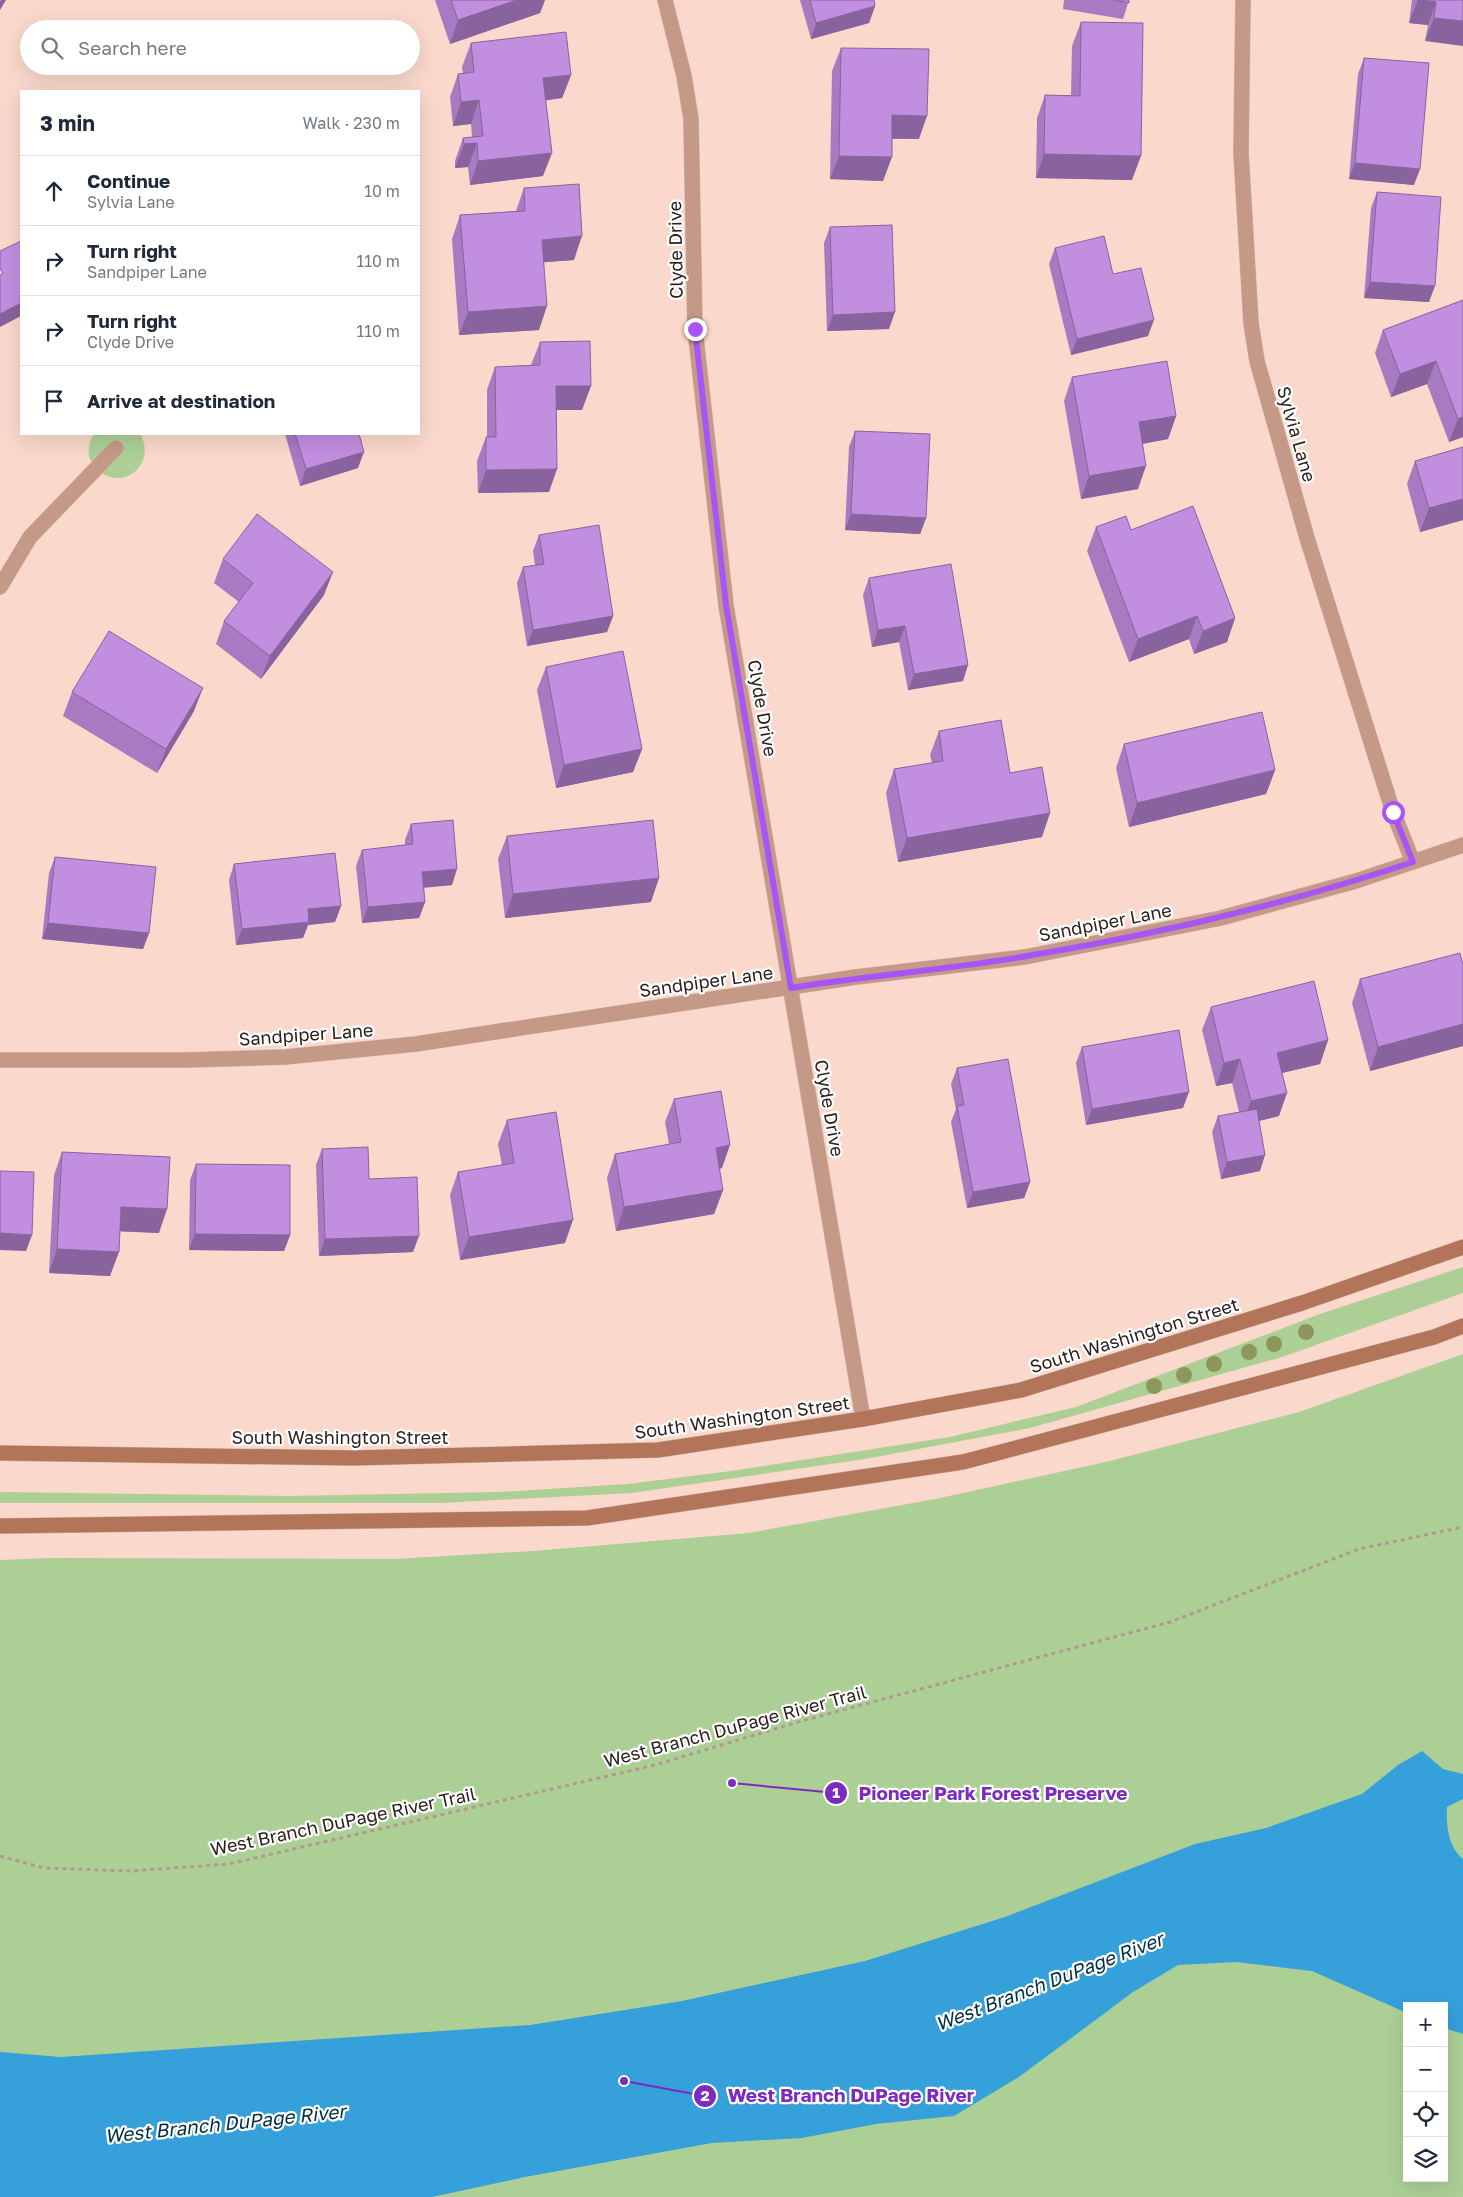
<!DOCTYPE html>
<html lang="en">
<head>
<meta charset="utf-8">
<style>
	body { margin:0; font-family:"Golos Text",sans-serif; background:#f2f2f3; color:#1f2937 }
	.controls { position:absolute; right:15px; bottom:15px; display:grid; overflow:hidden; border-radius:0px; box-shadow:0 5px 20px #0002 }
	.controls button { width:45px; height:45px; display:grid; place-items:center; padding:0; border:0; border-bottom:1px solid #e0e1e3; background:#fff; color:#1f2937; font:25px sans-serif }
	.stop { position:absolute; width:15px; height:15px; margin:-11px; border:4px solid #a855f7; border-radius:50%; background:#fff }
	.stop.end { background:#a855f7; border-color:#fff; box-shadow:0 1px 5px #0008 }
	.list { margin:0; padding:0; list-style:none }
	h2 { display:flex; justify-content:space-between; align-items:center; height:65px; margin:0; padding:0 20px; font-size:21px }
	h2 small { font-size:16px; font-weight:400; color:#747a83 }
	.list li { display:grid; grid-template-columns:32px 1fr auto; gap:15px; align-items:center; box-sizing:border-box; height:70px; padding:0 20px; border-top:1px solid #e0e1e3 }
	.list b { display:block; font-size:19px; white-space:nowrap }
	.list p { margin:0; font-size:16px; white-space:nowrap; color:#747a83 }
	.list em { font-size:16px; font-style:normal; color:#747a83 }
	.icon { flex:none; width:28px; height:28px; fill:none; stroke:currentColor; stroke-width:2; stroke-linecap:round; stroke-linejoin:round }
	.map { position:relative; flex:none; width:1463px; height:2197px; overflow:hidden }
	.search { position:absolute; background:#fff; box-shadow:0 5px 20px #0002; left:20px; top:20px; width:400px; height:55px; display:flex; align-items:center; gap:12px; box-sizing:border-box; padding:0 18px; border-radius:28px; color:#747a83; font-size:19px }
	.panel { position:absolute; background:#fff; box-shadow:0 5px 20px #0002; left:20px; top:90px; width:400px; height:345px; border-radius:0px }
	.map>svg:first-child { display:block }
	.green { fill:#accf96; fill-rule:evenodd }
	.water { fill:#36a0db }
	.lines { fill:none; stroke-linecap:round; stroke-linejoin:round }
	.minor-casing { stroke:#d5b7ac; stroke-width:16 }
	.secondary-casing { stroke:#d5b7ac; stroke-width:16 }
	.path { stroke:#b3988f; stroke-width:3; stroke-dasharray:4 4; stroke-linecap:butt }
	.minor { stroke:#c49987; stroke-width:15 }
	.secondary { stroke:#b3755a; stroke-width:15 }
	.tree { fill:#8d975d }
	.wall { fill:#a77ac1 }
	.shaded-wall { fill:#88639d }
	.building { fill:#c28ee0; stroke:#88639d }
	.route { stroke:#a855f7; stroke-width:6 }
	.labels { text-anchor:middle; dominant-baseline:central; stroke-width:4.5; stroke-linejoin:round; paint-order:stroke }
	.street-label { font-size:18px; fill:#2c201c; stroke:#fff }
	.water-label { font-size:19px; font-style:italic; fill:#002e45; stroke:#fff }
	.leader { fill:none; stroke:#7b2cbf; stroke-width:2 }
	.callout-dot { fill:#7b2cbf; stroke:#fff; stroke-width:2 }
	.mark-label { font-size:15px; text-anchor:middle; font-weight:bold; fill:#fff }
	.callout-label { font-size:19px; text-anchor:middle; font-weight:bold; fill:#7b2cbf; stroke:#fff; stroke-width:4.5; stroke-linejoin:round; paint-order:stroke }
</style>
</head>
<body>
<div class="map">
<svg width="1463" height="2197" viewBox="0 0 1463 2197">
	<rect width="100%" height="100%" fill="#fad8cc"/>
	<!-- green -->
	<path class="green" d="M 94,434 L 140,434 C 145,442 146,451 143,460 C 127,498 71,469 94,434 Z
		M 1463,1267 L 1463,1293 L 1282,1357 L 1030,1428 L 865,1459 L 632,1493 L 440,1503 L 0,1503 L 0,1492 L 289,1496 L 499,1492 L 628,1484 L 731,1471 L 950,1437 L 1076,1407 L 1320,1314 Z
		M 1463,1354 L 1463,2197 L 0,2197 L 0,1560 L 48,1558 L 395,1559 L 533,1551 L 749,1533 L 935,1499 L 1106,1462 L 1299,1412 ZM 1407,2006 L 1444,2006 L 1444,2178 L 1407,2178 Z"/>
	<!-- water -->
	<path class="water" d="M 1422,1751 L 1443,1769 L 1463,1774 L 1463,1799 L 1447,1807 C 1446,1825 1448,1847 1463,1859 L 1463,2034 L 1444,2028 L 1444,2006 L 1407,2006 L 1407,2013 L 1312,1971 L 1236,1962 L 1178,1965 L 1133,1992 L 1019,2077 L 954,2116 L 876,2124 L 802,2138 L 712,2143 L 525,2177 L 432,2197 L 0,2197 L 0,2052 L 61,2057 L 530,2025 L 682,2001 L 865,1961 L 1005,1917 L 1195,1844 L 1266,1828 L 1362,1794 L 1398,1765 Z"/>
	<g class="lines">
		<defs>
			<path id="minor" d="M 665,0 L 684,76 L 691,119 L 695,329 L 726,605 L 863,1419
				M 1243,0 L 1241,153 L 1251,323 L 1257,361 L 1307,538 L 1393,812 L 1413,862
				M 0,587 L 30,537 L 116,448
				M 0,1060 L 186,1060 L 285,1057 L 416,1044 L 856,977 L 1025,957 L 1221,918 L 1356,881 L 1463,845"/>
			<path id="secondary" d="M 0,1453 L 353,1458 L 658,1450 L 863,1419 L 1021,1390 L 1302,1303 L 1463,1247
				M 0,1526 L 587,1518 L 963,1462 L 1434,1337 L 1463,1326"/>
		</defs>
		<!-- minor casing -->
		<use href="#minor" class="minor-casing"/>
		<!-- secondary casing -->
		<use href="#secondary" class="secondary-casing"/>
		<!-- path -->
		<path class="path" d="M 0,1856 L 44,1868 L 130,1871 L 229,1864 L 655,1765 L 798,1722 L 1170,1622 L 1359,1549 L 1463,1527"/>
		<!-- minor -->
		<use href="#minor" class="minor"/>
		<!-- secondary -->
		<use href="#secondary" class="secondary"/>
	</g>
	<!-- trees -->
	<g class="tree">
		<circle cx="1306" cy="1332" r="8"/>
		<circle cx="1274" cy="1344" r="8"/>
		<circle cx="1249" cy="1352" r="8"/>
		<circle cx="1214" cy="1364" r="8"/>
		<circle cx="1184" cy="1375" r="8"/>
		<circle cx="1154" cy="1386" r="8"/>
	</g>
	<!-- wall -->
	<path class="wall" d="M 435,0 L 545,0 L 540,13 L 450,44 Z
		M 800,0 L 874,0 L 875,6 L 869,23 L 811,39 Z
		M 1064,0 L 1129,0 L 1123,19 L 1063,9 Z
		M 1412,0 L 1463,0 L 1425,41 L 1428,25 L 1409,23 Z
		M 1081,22 L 1132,180 L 1036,178 L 1037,118 L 1045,95 L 1071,95 L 1072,46 Z
		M 471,43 L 571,75 L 562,98 L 546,100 L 543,176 L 470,185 L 468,167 L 455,168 L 455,161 L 463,138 L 472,137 L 471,124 L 453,126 L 450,97 L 458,74 L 463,73 L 462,67 Z
		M 841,48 L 919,139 L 892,139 L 883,181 L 830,179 L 832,71 Z
		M 1364,58 L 1414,185 L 1349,179 L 1358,74 Z
		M 524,188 L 574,260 L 544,262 L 539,330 L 459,335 L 452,239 L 460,215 L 516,211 Z
		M 1377,192 L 1429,302 L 1364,298 L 1371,208 Z
		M 830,227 L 889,329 L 827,331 L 824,243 Z
		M 1055,248 L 1113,274 L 1148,336 L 1071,355 L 1049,264 Z
		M 1463,300 L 1463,437 L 1449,442 L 1427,384 L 1391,397 L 1375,353 L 1383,330 Z
		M 540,342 L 582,410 L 556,410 L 549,492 L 478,493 L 477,461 L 486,437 L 487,437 L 487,390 L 495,367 L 531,365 Z
		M 1072,377 L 1176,416 L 1168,439 L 1142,444 L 1138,489 L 1081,499 L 1064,401 Z
		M 855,431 L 926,518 L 920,534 L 845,530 L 849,447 Z
		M 285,434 L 359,434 L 358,468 L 300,486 Z
		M 1463,447 L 1463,520 L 1420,532 L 1407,484 L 1415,461 Z
		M 1096,527 L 1131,530 L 1235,618 L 1227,642 L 1194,654 L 1189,639 L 1129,662 L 1087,551 Z
		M 539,535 L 613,616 L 607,632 L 527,646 L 517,583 L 523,567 L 535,565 L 533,551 Z
		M 223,559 L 324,595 L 261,679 L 216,644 L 224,621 L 239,602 L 214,583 Z
		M 869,578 L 963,681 L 908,690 L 899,642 L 872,647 L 863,595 Z
		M 546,667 L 642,749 L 633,772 L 556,788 L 537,690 Z
		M 72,692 L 194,711 L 157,773 L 63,716 Z
		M 939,731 L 1042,837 L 898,862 L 886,793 L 894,769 L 932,763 L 930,755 Z
		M 1124,744 L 1275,770 L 1266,794 L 1129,827 L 1116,768 Z
		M 411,824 L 452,885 L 424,888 L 425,902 L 419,918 L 362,923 L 356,866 L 362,850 L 405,845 L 405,840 Z
		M 507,836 L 651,902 L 505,918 L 498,859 Z
		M 55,857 L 149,933 L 143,949 L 42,939 L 49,873 Z
		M 234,864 L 341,906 L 335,922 L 308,925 L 303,938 L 236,945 L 229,880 Z
		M 1463,965 L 1463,1046 L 1370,1071 L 1352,1003 L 1360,979 Z
		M 1211,1007 L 1328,1040 L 1320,1064 L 1282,1073 L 1279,1116 L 1259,1121 L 1260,1171 L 1221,1179 L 1212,1132 L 1218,1116 L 1239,1112 L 1232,1083 L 1216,1086 L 1202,1030 Z
		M 1082,1047 L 1183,1108 L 1086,1125 L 1076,1063 Z
		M 957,1068 L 1030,1182 L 1024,1198 L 967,1208 L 951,1122 L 956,1109 L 951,1084 Z
		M 674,1099 L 722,1168 L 719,1169 L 723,1190 L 714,1214 L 616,1231 L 607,1178 L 615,1154 L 669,1144 L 665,1122 Z
		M 507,1120 L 565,1243 L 460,1260 L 450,1195 L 458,1172 L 502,1165 L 498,1144 Z
		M 322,1149 L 369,1179 L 413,1252 L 319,1256 L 316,1165 Z
		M 62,1152 L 159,1233 L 120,1231 L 110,1276 L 49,1273 L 54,1175 Z
		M 196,1164 L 290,1235 L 284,1251 L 189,1250 L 190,1180 Z"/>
	<!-- shaded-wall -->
	<path class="shaded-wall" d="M 1,0 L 6,0 L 0,10 L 0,1 Z
		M 517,0 L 545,0 L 540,13 L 450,44 L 458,20 Z
		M 1418,0 L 1436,2 L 1428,25 L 1409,23 Z
		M 875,6 L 869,23 L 811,39 L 816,23 Z
		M 1434,18 L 1463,21 L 1463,46 L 1425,41 Z
		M 571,75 L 562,98 L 535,102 L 543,78 Z
		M 479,100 L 471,124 L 453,126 L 461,102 Z
		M 892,115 L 927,116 L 919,139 L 884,138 Z
		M 477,143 L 468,167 L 455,168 L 464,144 Z
		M 552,153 L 543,176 L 470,185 L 478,161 Z
		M 1044,154 L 1141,156 L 1132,180 L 1036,178 Z
		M 839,156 L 892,157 L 883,181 L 830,179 Z
		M 1355,163 L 1420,169 L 1414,185 L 1349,179 Z
		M 582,236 L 574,260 L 534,263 L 542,240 Z
		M 1370,282 L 1435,286 L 1429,302 L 1364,298 Z
		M 21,303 L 21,316 L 0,327 L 0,314 Z
		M 547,306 L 539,330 L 459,335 L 468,312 Z
		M 895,312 L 889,329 L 827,331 L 833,315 Z
		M 1154,320 L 1148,336 L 1071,355 L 1077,339 Z
		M 1436,361 L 1427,384 L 1391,397 L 1400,374 Z
		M 556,386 L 591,386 L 582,410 L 547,410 Z
		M 1176,416 L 1168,439 L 1130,446 L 1139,422 Z
		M 1463,417 L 1463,437 L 1449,442 L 1458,419 Z
		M 364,452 L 358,468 L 300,486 L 306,469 Z
		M 1146,466 L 1138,489 L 1081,499 L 1089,476 Z
		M 557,469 L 549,492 L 478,493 L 486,470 Z
		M 1463,499 L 1463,520 L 1420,532 L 1429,508 Z
		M 851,514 L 926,518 L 920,534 L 845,530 Z
		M 333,572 L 324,595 L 261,679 L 270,656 Z
		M 613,616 L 607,632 L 527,646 L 533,630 Z
		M 1197,616 L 1189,639 L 1129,662 L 1138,639 Z
		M 1235,618 L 1227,642 L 1194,654 L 1203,631 Z
		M 905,626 L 899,642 L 872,647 L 878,630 Z
		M 968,665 L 963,681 L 908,690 L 914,674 Z
		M 203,688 L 194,711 L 157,773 L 166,749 Z
		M 642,749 L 633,772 L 556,788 L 564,765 Z
		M 1275,770 L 1266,794 L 1129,827 L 1137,803 Z
		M 1050,813 L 1042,837 L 898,862 L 907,838 Z
		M 457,869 L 452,885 L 416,888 L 422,872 Z
		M 659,878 L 651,902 L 505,918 L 513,894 Z
		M 425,902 L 419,918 L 362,923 L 368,907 Z
		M 341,906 L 335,922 L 308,925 L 303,938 L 236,945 L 242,929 L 308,909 Z
		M 48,923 L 149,933 L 143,949 L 42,939 Z
		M 1463,1024 L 1463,1046 L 1370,1071 L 1378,1047 Z
		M 1328,1040 L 1320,1064 L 1269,1076 L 1277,1053 Z
		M 1240,1059 L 1232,1083 L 1216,1086 L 1224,1063 Z
		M 1189,1092 L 1183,1108 L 1086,1125 L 1092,1109 Z
		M 1287,1093 L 1279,1116 L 1242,1125 L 1251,1101 Z
		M 730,1145 L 722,1168 L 707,1171 L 716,1148 Z
		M 1265,1155 L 1260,1171 L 1221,1179 L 1227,1162 Z
		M 1030,1182 L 1024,1198 L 967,1208 L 973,1192 Z
		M 723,1190 L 714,1214 L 616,1231 L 624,1207 Z
		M 121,1207 L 167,1209 L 159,1233 L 112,1231 Z
		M 573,1220 L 565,1243 L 460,1260 L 469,1237 Z
		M 0,1233 L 32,1235 L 26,1251 L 0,1250 Z
		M 195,1234 L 290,1235 L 284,1251 L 189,1250 Z
		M 419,1236 L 413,1252 L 319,1256 L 325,1239 Z
		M 57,1249 L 119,1252 L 110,1276 L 49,1273 Z"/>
	<!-- building -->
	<path class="building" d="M 451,0 L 517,0 L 458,20 Z
		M 810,0 L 874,0 L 875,6 L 816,23 Z
		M 1113,0 L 1129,0 L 1129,3 Z
		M 1421,0 L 1463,0 L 1463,21 L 1434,18 L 1436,2 Z
		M 1081,22 L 1143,23 L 1141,156 L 1044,154 L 1045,95 L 1080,96 Z
		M 566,32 L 571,75 L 543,78 L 552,153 L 478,161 L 477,143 L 464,144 L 463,138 L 483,136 L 479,100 L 461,102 L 458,74 L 474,72 L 471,43 Z
		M 841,48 L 929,49 L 927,116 L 892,115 L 892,157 L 839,156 Z
		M 1364,58 L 1429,63 L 1420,169 L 1355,163 Z
		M 579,184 L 582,236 L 542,240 L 547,306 L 468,312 L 460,215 L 525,211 L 524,188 Z
		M 1377,192 L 1441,197 L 1435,286 L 1370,282 Z
		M 892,225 L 895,312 L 833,315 L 830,227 Z
		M 1104,236 L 1113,274 L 1141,268 L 1154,320 L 1077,339 L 1055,248 Z
		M 21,241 L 21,303 L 0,314 L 0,275 L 3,274 L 0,268 L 0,251 Z
		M 1463,300 L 1463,417 L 1458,419 L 1436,361 L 1400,374 L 1383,330 Z
		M 590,341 L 591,386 L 556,386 L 557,469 L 486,470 L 486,437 L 496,437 L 495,367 L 540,365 L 540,342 Z
		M 1167,361 L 1176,416 L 1139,422 L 1146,466 L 1089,476 L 1072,377 Z
		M 855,431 L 930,434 L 926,518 L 851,514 Z
		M 295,434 L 359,434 L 364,452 L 306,469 Z
		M 1463,447 L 1463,499 L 1429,508 L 1415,461 Z
		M 1193,506 L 1235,618 L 1203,631 L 1197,616 L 1138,639 L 1096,527 L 1126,516 L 1131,530 Z
		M 257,514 L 333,572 L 270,656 L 224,621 L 253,583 L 223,559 Z
		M 599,525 L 613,616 L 533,630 L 523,567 L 544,564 L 539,535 Z
		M 951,564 L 968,665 L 914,674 L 905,626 L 878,630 L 869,578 Z
		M 109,631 L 203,688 L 166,749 L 72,692 Z
		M 623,651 L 642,749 L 564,765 L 546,667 Z
		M 1262,712 L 1275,770 L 1137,803 L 1124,744 Z
		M 1001,720 L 1010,773 L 1042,767 L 1050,813 L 907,838 L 894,769 L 943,761 L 939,731 Z
		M 453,820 L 457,869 L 422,872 L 425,902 L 368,907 L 362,850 L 413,844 L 411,824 Z
		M 653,820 L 659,878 L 513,894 L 507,836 Z
		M 335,853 L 341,906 L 308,909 L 309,922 L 242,929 L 234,864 Z
		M 55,857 L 156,867 L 149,933 L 48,923 Z
		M 1460,953 L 1463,965 L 1463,1024 L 1378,1047 L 1360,979 Z
		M 1314,981 L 1328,1040 L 1277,1053 L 1287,1093 L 1251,1101 L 1240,1059 L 1224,1063 L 1211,1007 Z
		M 1179,1030 L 1189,1092 L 1092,1109 L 1082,1047 Z
		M 1008,1059 L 1030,1182 L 973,1192 L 957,1106 L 964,1105 L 957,1068 Z
		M 721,1091 L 730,1145 L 716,1148 L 723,1190 L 624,1207 L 615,1154 L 681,1142 L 674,1099 Z
		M 1257,1109 L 1265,1155 L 1227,1162 L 1218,1116 Z
		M 556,1112 L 573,1220 L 469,1237 L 458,1172 L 514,1163 L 507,1120 Z
		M 368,1147 L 369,1179 L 417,1177 L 419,1236 L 325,1239 L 322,1149 Z
		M 62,1152 L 170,1157 L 167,1209 L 121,1207 L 119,1252 L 57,1249 Z
		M 196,1164 L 290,1165 L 290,1235 L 195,1234 Z
		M 0,1171 L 34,1172 L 32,1235 L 0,1233 Z"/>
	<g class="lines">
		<!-- route -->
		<path class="route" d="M 695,329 L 726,605 L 791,988 C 870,975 949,970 1027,956 C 1158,934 1287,904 1413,862 L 1393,812"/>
	</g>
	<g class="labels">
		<!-- street labels -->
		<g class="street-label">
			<text transform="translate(675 250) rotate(-91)">Clyde Drive</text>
			<text transform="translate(1297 434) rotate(74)">Sylvia Lane</text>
			<text transform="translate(763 708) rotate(80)">Clyde Drive</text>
			<text transform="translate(1105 922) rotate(-11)">Sandpiper Lane</text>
			<text transform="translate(706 981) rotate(-8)">Sandpiper Lane</text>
			<text transform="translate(306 1034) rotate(-4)">Sandpiper Lane</text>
			<text transform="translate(830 1108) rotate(80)">Clyde Drive</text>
			<text transform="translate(1134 1335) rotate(-17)">South Washington Street</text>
			<text transform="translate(742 1417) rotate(-8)">South Washington Street</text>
			<text x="340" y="1437">South Washington Street</text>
			<text transform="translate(735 1726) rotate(-15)">West Branch DuPage River Trail</text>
			<text transform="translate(343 1821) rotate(-12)">West Branch DuPage River Trail</text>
		</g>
		<!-- water labels -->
		<g class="water-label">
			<text transform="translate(1049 1981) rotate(-21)">West Branch DuPage River</text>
			<text transform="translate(225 2123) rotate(-6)">West Branch DuPage River</text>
		</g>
	</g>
	<!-- callouts -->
	<path class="leader" d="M732 1783L836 1793M624 2081L705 2096"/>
	<g class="callout-dot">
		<circle cx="732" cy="1783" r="5"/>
		<circle cx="624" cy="2081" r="5"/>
		<circle cx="836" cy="1793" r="12"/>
		<circle cx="705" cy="2096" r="12"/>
	</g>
	<g class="mark-label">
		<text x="836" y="1798">1</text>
		<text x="705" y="2101">2</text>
	</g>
	<g class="callout-label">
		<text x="993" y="1800">Pioneer Park Forest Preserve</text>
		<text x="851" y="2102">West Branch DuPage River</text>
	</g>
</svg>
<div class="controls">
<button>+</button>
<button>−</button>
<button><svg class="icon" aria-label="locate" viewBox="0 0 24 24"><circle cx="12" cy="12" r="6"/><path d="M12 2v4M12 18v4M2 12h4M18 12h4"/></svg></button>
<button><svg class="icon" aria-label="layers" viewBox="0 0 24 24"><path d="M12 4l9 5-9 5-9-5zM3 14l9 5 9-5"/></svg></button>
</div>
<div class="stop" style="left:1393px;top:812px"></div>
<div class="stop end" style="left:695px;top:329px"></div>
<div class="search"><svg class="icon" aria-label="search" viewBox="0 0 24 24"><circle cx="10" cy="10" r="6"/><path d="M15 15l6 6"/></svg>Search here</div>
<section class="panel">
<h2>3 min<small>Walk · 230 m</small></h2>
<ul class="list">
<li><svg class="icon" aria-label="ahead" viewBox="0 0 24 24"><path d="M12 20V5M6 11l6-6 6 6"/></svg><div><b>Continue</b><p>Sylvia Lane</p></div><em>10 m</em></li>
<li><svg class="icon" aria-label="right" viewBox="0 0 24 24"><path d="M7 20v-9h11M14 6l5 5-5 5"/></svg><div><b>Turn right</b><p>Sandpiper Lane</p></div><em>110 m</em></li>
<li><svg class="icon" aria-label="right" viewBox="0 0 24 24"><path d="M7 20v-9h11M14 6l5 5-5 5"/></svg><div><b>Turn right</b><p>Clyde Drive</p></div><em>110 m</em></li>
<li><svg class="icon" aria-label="arrive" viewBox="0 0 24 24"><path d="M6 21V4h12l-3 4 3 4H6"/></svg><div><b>Arrive at destination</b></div></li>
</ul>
</section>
</div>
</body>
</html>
